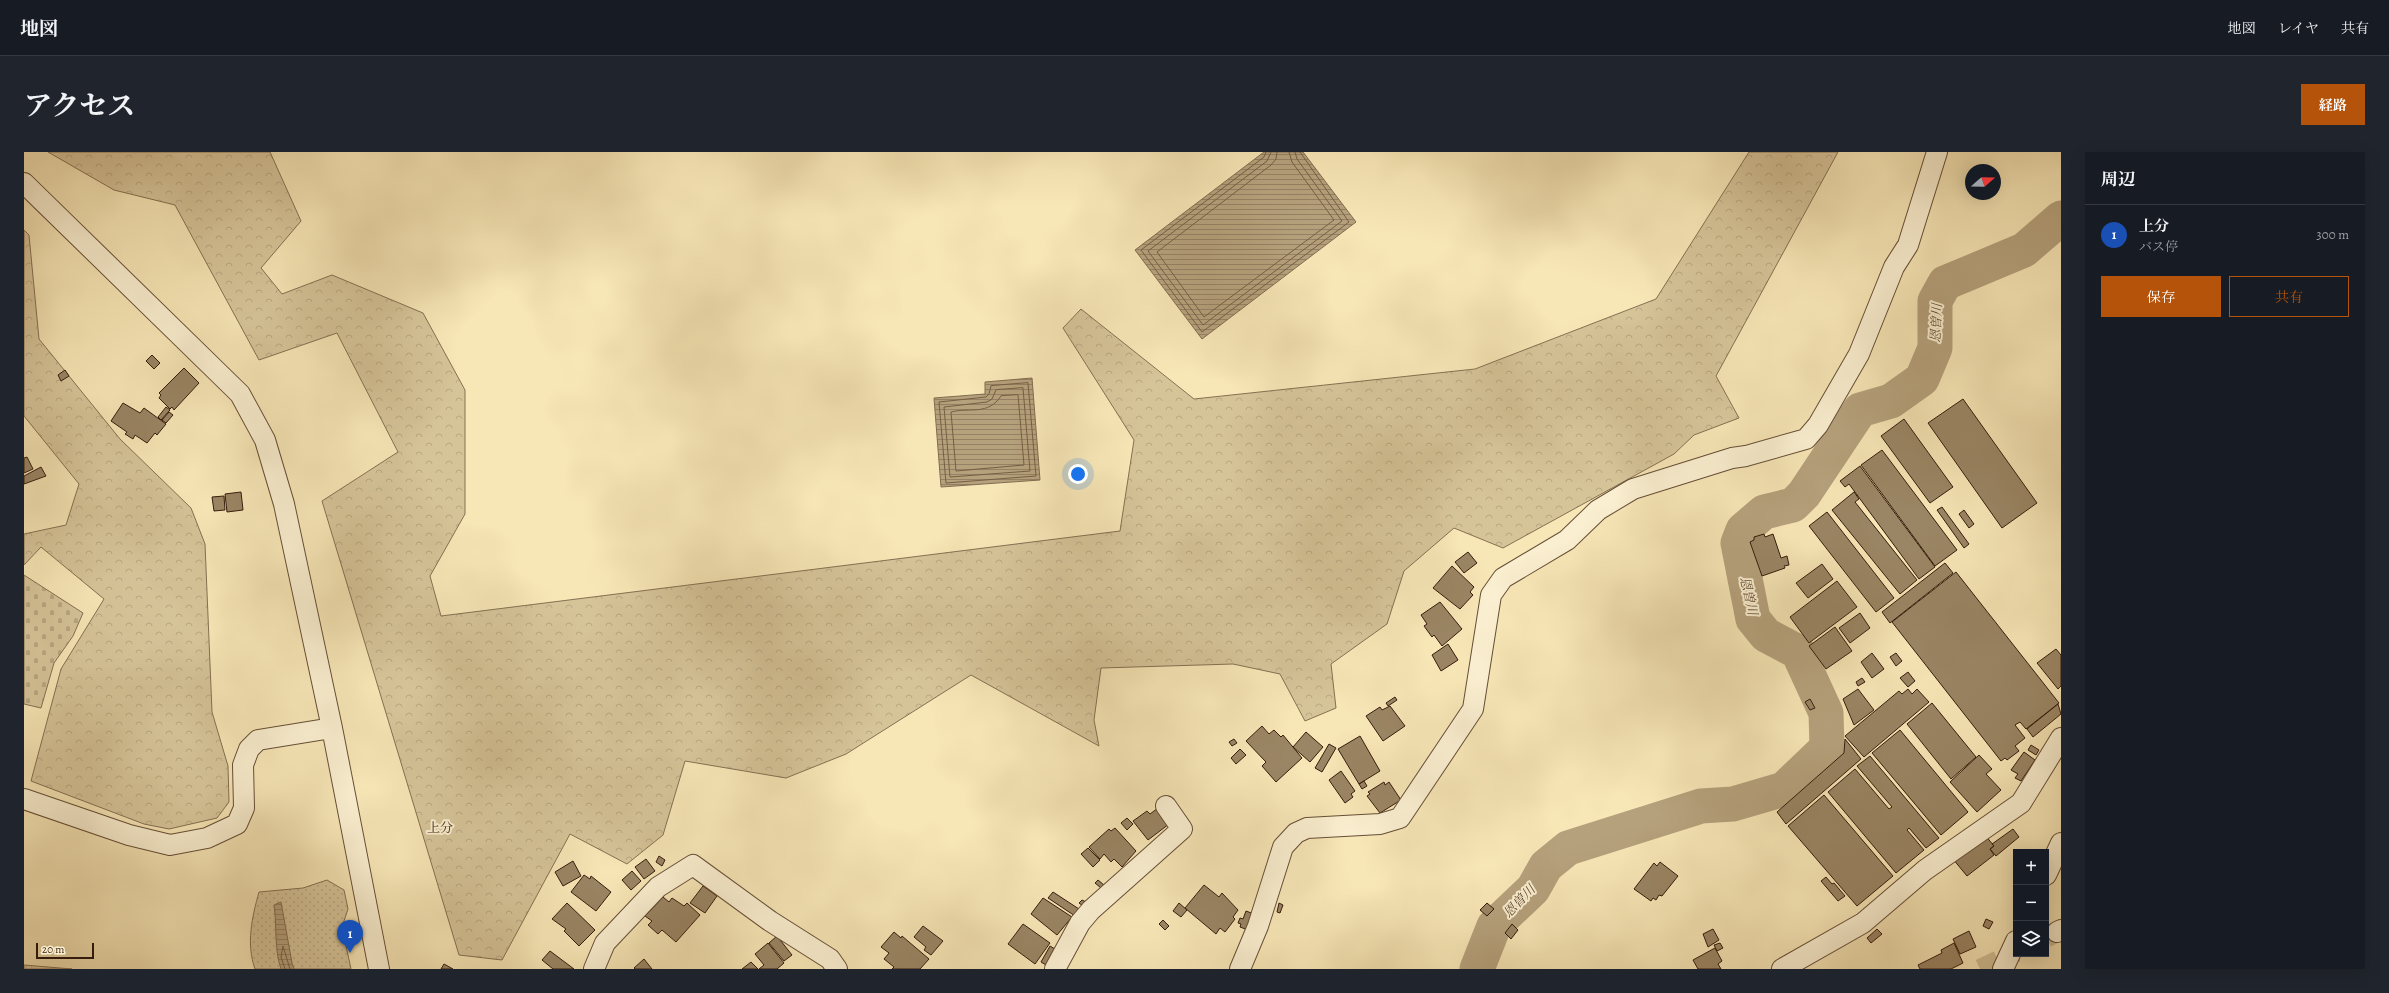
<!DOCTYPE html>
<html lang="ja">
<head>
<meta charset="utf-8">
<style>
	body { margin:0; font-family:Alegreya,"Noto Serif JP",serif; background:#20242c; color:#f1f3f6 }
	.controls { position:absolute; right:12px; bottom:12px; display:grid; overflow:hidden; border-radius:0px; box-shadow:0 4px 16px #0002 }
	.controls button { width:36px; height:36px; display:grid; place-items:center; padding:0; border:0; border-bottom:1px solid #363941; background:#171b24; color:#f1f3f6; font:20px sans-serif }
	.compass { position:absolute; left:1941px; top:12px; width:36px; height:36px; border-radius:50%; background:#171b24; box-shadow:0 4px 16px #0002; rotate:70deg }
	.scale { position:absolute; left:12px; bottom:10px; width:58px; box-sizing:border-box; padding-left:4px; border:2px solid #361c0c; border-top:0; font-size:11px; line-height:14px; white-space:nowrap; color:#361c0c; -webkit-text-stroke:3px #faefd0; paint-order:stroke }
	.you { position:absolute; left:1054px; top:322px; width:14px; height:14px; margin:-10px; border:3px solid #fff; border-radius:50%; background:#1a73e8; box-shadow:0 0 0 6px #1a73e833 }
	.badge { display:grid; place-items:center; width:26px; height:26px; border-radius:50%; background:#b45309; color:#fff; font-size:13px; font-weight:700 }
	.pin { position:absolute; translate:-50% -33px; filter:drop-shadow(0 1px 2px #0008) }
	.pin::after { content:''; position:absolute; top:21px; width:14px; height:12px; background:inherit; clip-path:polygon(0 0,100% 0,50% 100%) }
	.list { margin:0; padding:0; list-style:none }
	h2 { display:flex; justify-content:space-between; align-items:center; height:52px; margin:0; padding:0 16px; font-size:17px }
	h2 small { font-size:13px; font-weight:400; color:#9ea1a6 }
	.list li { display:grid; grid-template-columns:26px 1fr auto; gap:12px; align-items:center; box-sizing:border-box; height:60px; padding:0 16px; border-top:1px solid #363941 }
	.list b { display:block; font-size:15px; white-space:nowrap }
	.list p { margin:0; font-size:13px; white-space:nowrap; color:#9ea1a6 }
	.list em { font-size:13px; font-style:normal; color:#9ea1a6 }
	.actions { display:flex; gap:8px; padding:12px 16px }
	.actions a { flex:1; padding:9px 0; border:1px solid #b45309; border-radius:0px; text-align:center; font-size:14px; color:#b45309 }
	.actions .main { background:#b45309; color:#fff }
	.icon { flex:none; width:22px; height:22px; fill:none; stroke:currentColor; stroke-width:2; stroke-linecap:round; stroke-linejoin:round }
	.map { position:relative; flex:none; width:2037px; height:817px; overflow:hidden; border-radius:0px }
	header { display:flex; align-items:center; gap:24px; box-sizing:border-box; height:56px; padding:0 20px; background:#171b24; border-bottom:1px solid #363941 }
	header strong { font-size:19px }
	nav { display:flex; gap:22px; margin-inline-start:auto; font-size:14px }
	.intro { display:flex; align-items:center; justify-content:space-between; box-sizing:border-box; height:96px; padding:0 24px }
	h1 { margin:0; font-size:28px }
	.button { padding:10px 18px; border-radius:0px; background:#b45309; color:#fff; font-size:14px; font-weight:700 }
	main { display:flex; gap:24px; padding:0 24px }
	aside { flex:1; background:#171b24; border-radius:0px; box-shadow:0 4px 16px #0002 }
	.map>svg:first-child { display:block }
	.green { fill:url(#green-dots); stroke:#867052 }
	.forest { fill:url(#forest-crowns); stroke:#867052 }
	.cemetery { fill:url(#cemetery-stones); stroke:#867052 }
	.water { fill:url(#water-rules); stroke:#826c4f }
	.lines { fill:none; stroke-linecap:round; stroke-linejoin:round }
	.shore { stroke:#765e44; stroke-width:1 }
	.river { stroke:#b5a17c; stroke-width:35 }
	.building { fill:#9a8564; stroke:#361c0c }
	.minor-tunnel { stroke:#d0be94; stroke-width:20; stroke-dasharray:20 10; stroke-linecap:butt }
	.minor-casing { stroke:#664e36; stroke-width:22 }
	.minor { stroke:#faefd0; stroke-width:20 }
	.labels { text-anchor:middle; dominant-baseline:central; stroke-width:4; stroke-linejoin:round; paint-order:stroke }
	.water-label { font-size:13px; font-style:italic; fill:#624b33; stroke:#faefd0 }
	.neighbourhood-label { font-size:13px; fill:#361c0c; stroke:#faefd0 }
</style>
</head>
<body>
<header>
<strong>地図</strong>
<nav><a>地図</a><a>レイヤ</a><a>共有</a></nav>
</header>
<div class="intro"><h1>アクセス</h1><a class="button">経路</a></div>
<main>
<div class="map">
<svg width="2037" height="817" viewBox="0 0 2037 817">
	<defs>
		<pattern id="green-dots" width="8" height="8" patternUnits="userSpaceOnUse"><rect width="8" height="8" fill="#d6c499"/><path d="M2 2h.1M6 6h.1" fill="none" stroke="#b8a883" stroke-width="1.8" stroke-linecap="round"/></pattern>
		<pattern id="forest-crowns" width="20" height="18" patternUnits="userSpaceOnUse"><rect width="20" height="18" fill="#d6c499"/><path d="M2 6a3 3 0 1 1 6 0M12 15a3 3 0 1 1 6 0" fill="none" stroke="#b8a883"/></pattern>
		<pattern id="cemetery-stones" width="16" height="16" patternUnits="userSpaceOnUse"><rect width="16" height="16" fill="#d6c499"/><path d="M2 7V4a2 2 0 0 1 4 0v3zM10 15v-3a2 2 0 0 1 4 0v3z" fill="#b8a883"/></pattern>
		<pattern id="water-rules" width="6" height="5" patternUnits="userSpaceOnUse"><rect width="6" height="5" fill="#b5a17c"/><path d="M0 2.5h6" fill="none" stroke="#948264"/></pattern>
	</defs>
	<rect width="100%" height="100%" fill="#f7e6b6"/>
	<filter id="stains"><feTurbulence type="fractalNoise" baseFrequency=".005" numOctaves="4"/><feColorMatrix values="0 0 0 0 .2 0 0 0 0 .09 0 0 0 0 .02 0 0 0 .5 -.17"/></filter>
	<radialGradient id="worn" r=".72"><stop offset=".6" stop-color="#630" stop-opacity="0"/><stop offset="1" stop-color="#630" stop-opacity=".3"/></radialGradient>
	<!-- green -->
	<path class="green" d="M 303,728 L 320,738 L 324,757 L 318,775 L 327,817 L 231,817 C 222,792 228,765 235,740 L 279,736 Z"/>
	<!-- forest -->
	<path class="forest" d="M 24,0 L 246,0 L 277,69 L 237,116 L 258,142 L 308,123 L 399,161 L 441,238 L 441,362 L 406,424 L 417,464 L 1096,379 L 1110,288 L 1039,176 L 1057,157 L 1170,247 L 1451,217 L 1632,147 L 1725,0 L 1814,0 L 1692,224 L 1715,266 L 1670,283 L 1650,302 L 1479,396 L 1430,376 L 1380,419 L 1363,472 L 1307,512 L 1312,556 L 1281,569 L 1256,522 L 1209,512 L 1077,516 L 1070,568 L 1075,594 L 947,523 L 822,602 L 762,626 L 661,609 L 639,683 L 603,712 L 546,682 L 478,808 L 435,803 L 298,349 L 374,300 L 313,181 L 235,208 L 151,53 L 90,38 Z
		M 0,78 L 5,83 L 15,187 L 96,287 L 167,356 L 181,392 L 188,560 L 204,614 L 205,650 L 193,666 L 145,677 L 120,672 L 7,629 L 37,517 L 80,447 L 17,395 L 0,413 L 0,382 L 42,373 L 55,332 L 0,264 Z
		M 0,813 L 48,817 L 0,817 Z"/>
	<!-- cemetery -->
	<path class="cemetery" d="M 0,423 L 59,461 L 49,484 L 30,511 L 17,556 L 0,552 Z"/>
	<!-- water -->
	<path class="water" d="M 1240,0 L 1279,0 L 1332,70 L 1178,187 L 1111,98 Z
		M 1008,226 L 1016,328 L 917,335 L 910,246 L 961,242 L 961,230 Z
		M 257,750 L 268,811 L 270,817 L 257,817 C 250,797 253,774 250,753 Z"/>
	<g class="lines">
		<!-- shore -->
		<path class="shore" d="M 1242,0 L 1240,5 L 1117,98 L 1178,180 L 1325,70 L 1276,0
			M 1247,0 L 1243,9 L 1124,99 L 1179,173 L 1318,69 L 1273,7 L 1271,0
			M 1253,0 L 1252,7 L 1247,13 L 1133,100 L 1180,165 L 1310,68 L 1268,10 L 1265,0
			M 1004,231 L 1012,324 L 922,331 L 915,250 L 962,245 L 965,242 L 967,234 Z
			M 999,236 L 1006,319 L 926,325 L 920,255 L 963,250 L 968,247 L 972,238 Z
			M 994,243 L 1000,313 L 932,319 L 927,260 C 946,255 964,264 977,244 Z
			M 261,817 L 257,805 L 259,794 L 266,817"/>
		<!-- river -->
		<path class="river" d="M 1453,817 L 1470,774 L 1509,737 L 1522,714 L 1544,696 L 1677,654 L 1709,652 L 1760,637 L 1803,596 L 1802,561 L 1774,500 L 1742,483 L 1729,467 L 1714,391 L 1719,378 L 1740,360 L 1769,353 L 1780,342 L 1836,258 L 1867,249 L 1898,227 L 1911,196 L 1911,149 L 1921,131 L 2000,98 L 2037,66"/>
	</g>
	<!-- building -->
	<path class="building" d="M 128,203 L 136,211 L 130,217 L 122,209 Z
		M 160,216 L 175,231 L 150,258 L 148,255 L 146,257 L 135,246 L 137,243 L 135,241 Z
		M 41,218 L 45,224 L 37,229 L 34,223 Z
		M 1939,247 L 2013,351 L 1978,376 L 1904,271 Z
		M 99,251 L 116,261 L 120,256 L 142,272 L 133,283 L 131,281 L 123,291 L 111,283 L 109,287 L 101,282 L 103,280 L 87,269 Z
		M 142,255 L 146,258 L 137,268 L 134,265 Z
		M 145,260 L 149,263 L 142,271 L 138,268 Z
		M 1880,267 L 1929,335 L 1906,351 L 1857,284 Z
		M 1858,298 L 1933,398 L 1911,414 L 1837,313 Z
		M 3,305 L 9,317 L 0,321 L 0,306 Z
		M 1836,314 L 1911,415 L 1895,427 L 1825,332 L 1821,335 L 1816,329 Z
		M 17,315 L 22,324 L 0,332 L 0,324 Z
		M 217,340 L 219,358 L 203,360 L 201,342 Z
		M 1830,340 L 1835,347 L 1831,350 L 1893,428 L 1876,442 L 1808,358 Z
		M 200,344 L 201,358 L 190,359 L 188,345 Z
		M 1918,355 L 1945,392 L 1940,396 L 1913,358 Z
		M 1940,358 L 1950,372 L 1945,376 L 1935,362 Z
		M 1803,360 L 1870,446 L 1852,460 L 1785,374 Z
		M 1740,382 L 1741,385 L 1749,382 L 1757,406 L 1763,404 L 1765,413 L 1760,414 L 1761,416 L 1738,424 L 1726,390 L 1730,388 L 1730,385 Z
		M 1444,400 L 1453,411 L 1440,421 L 1431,410 Z
		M 1921,411 L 1929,421 L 1866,471 L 1858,460 Z
		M 1798,412 L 1809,427 L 1784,446 L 1772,431 Z
		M 1428,414 L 1450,435 L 1446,440 L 1449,443 L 1436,457 L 1409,436 Z
		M 1932,420 L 2035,551 L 2002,577 L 1996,570 L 1991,573 L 2001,586 L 1991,594 L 1995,599 L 1983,608 L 1981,606 L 1977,609 L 1868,470 Z
		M 1813,429 L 1833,455 L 1785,491 L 1766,465 Z
		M 1416,450 L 1438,477 L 1418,494 L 1410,483 L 1408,485 L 1400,474 L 1403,472 L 1397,463 Z
		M 1836,461 L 1846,476 L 1826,491 L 1815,476 Z
		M 1811,475 L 1828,499 L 1802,517 L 1785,494 Z
		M 1424,492 L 1434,508 L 1417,519 L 1408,503 Z
		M 2032,497 L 2037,503 L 2037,534 L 2034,537 L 2013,511 Z
		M 1848,501 L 1860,517 L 1848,526 L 1837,510 Z
		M 1872,501 L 1878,509 L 1872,514 L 1866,505 Z
		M 1884,520 L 1891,529 L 1884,535 L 1876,526 Z
		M 1838,526 L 1841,530 L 1834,534 L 1832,530 Z
		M 1834,537 L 1850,558 L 1830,573 L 1819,547 Z
		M 1884,537 L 1888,542 L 1893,537 L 1905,550 L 1840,605 L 1821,584 L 1875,539 L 1878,542 Z
		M 1371,545 L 1373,548 L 1364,554 L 1362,551 Z
		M 1786,547 L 1791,556 L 1786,558 L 1781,550 Z
		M 1908,551 L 1952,605 L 1927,627 L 1883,572 Z
		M 2034,552 L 2037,562 L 2009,585 L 2003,577 Z
		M 1366,554 L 1381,574 L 1359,589 L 1342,564 L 1356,555 L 1358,558 Z
		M 1238,574 L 1245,582 L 1250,578 L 1257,585 L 1259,583 L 1278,606 L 1252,630 L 1238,614 L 1242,610 L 1222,589 Z
		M 1876,578 L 1944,660 L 1917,683 L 1848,601 Z
		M 1282,580 L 1299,595 L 1286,610 L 1269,595 Z
		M 1336,584 L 1356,619 L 1335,632 L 1314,597 Z
		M 1210,587 L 1213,591 L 1208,594 L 1205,590 Z
		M 1821,587 L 1837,607 L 1762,672 L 1753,660 L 1820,601 Z
		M 1305,592 L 1312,596 L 1298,620 L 1291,616 Z
		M 2007,593 L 2015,598 L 2012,603 L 2004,598 Z
		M 1216,597 L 1222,603 L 1212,612 L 1207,606 Z
		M 2000,600 L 2011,608 L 1997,629 L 1991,626 L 1994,622 L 1987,618 Z
		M 1955,603 L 1968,617 L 1962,622 L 1977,638 L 1953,660 L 1926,630 Z
		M 1846,604 L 1915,686 L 1902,696 L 1885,676 L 1883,678 L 1900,698 L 1872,721 L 1804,640 L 1831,617 L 1865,657 L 1868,655 L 1833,614 Z
		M 1317,619 L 1331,639 L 1327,642 L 1329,645 L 1321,651 L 1305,628 Z
		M 1340,629 L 1343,634 L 1338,637 L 1335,632 Z
		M 1360,630 L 1361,633 L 1365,630 L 1377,648 L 1356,661 L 1343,644 L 1346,642 L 1344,640 Z
		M 1800,643 L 1869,724 L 1833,754 L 1764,674 Z
		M 1134,656 L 1145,672 L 1124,688 L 1109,669 L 1123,659 L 1126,662 Z
		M 1103,666 L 1109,672 L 1103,678 L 1097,671 Z
		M 1091,676 L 1112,699 L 1098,715 L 1090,707 L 1087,710 L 1080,702 L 1076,707 L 1065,695 L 1085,677 L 1087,679 Z
		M 1989,677 L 1995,685 L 1972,704 L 1966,697 L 1970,694 L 1968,692 Z
		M 1961,683 L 1970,694 L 1966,697 L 1970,703 L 1943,724 L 1929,707 Z
		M 1064,696 L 1076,708 L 1069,715 L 1057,702 Z
		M 635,704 L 641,708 L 638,714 L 632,710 Z
		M 622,707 L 631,719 L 620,727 L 611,715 Z
		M 549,709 L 557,724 L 539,734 L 531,720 Z
		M 1636,710 L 1654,724 L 1638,744 L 1635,743 L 1632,748 L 1629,746 L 1627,749 L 1610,737 L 1630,711 L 1633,714 Z
		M 608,719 L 617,729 L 607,738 L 598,728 Z
		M 560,723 L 566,727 L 567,724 L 587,740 L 572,759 L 547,740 Z
		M 1802,725 L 1808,732 L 1810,731 L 1821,744 L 1814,749 L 1797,729 Z
		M 1074,728 L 1080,733 L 1077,736 L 1071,731 Z
		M 1180,733 L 1195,745 L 1198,741 L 1214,758 L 1209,765 L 1211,767 L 1201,780 L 1196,776 L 1192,782 L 1161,756 Z
		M 679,734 L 693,744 L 681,761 L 666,751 Z
		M 1029,740 L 1055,757 L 1051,764 L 1024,746 Z
		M 639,745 L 645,750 L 648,746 L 660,754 L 663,751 L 676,763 L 652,790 L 638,778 L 634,782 L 624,773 L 628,769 L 621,764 Z
		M 1019,746 L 1048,765 L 1033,783 L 1007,762 Z
		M 1058,748 L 1062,750 L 1059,754 L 1055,751 Z
		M 543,751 L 571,778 L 555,794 L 540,779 L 542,777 L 528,767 Z
		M 1155,751 L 1163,758 L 1157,765 L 1149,759 Z
		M 1255,751 L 1259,753 L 1256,761 L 1253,760 Z
		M 1463,751 L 1470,757 L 1463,764 L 1456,758 Z
		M 1222,759 L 1230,762 L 1224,778 L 1216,775 L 1217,772 L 1214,771 L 1216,766 L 1219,767 Z
		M 1962,767 L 1969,770 L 1965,777 L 1959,774 Z
		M 1139,768 L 1145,774 L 1141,778 L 1135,772 Z
		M 999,772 L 1026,791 L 1011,812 L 984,792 Z
		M 1488,772 L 1494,778 L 1487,787 L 1481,781 Z
		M 899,774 L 919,789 L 907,803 L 900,798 L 902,795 L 890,785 Z
		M 1689,777 L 1695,788 L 1684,795 L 1679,782 Z
		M 1853,777 L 1858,782 L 1847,791 L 1843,786 Z
		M 1945,779 L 1952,795 L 1936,802 L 1929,787 Z
		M 870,780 L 877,786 L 878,784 L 905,807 L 896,817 L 868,817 L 870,815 L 860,807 L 865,801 L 857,795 Z
		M 753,784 L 768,803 L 760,809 L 745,791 Z
		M 744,791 L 760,811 L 753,817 L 735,817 L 740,813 L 731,802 Z
		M 1696,791 L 1699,796 L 1693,799 L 1690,793 Z
		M 1930,791 L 1939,811 L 1927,817 L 1896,817 L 1894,813 L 1918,801 L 1917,798 Z
		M 1026,794 L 1031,797 L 1022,813 L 1017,810 Z
		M 1691,796 L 1698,809 L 1694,812 L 1697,817 L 1674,817 L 1669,808 Z
		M 526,799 L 550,817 L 529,817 L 518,808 Z
		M 620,807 L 628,817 L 611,817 L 610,816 Z
		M 727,810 L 734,817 L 718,817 Z
		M 420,812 L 429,817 L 417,817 Z"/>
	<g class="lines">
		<!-- minor-tunnel -->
		<path class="minor-tunnel" d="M 2022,786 L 2033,780
			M 1956,817 L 1992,800"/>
		<defs>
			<path id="minor" d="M 0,31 L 216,242 L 241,288 L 260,352 L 308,576 L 355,817
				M 0,647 L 105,683 L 146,693 L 183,686 L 213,672 L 220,656 L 219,613 L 225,597 L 234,588 L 308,576
				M 2022,723 L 2037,691
				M 2033,780 L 2037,778
				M 570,817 L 581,791 L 634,735 L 669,713 L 746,769 L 806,807 L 813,817
				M 1031,817 L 1056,771 L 1067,758 L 1158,677 L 1142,654
				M 1216,817 L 1234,774 L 1259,695 L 1272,681 L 1283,676 L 1356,672 L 1376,666 L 1449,557 L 1467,443 L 1479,426 L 1543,388 L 1574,358 L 1609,337 L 1708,306 L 1722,304 L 1782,287 L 1794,273 L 1835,202 L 1870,115 L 1884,93 L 1913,0
				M 1758,817 L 1839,771 L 1901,718 L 1997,651 L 2037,586
				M 1979,817 L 1992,789"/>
		</defs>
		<!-- minor casing -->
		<use href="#minor" class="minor-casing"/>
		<!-- minor -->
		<use href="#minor" class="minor"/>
	</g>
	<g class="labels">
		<!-- water labels -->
		<g class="water-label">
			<text transform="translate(1912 171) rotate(-87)">恩曽川</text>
			<text transform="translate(1725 444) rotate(77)">恩曽川</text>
			<text transform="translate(1495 749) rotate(-46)">恩曽川</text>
		</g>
		<!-- neighbourhood labels -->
		<g class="neighbourhood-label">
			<text x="416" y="675">上分</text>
		</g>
	</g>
	<rect width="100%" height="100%" filter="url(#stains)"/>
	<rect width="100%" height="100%" fill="url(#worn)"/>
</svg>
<div class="controls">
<button>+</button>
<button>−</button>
<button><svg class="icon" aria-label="layers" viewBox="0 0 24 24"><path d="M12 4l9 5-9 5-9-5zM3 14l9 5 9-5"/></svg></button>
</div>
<svg class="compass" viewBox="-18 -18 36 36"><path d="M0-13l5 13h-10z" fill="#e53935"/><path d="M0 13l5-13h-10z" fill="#9ea1a6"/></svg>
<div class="scale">20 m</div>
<div class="you"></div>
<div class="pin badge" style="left:326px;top:801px;background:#1a4fb4">1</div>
</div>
<aside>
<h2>周辺<small></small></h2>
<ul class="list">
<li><span class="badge" style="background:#1a4fb4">1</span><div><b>上分</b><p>バス停</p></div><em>300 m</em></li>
</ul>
<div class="actions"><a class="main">保存</a><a>共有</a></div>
</aside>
</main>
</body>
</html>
